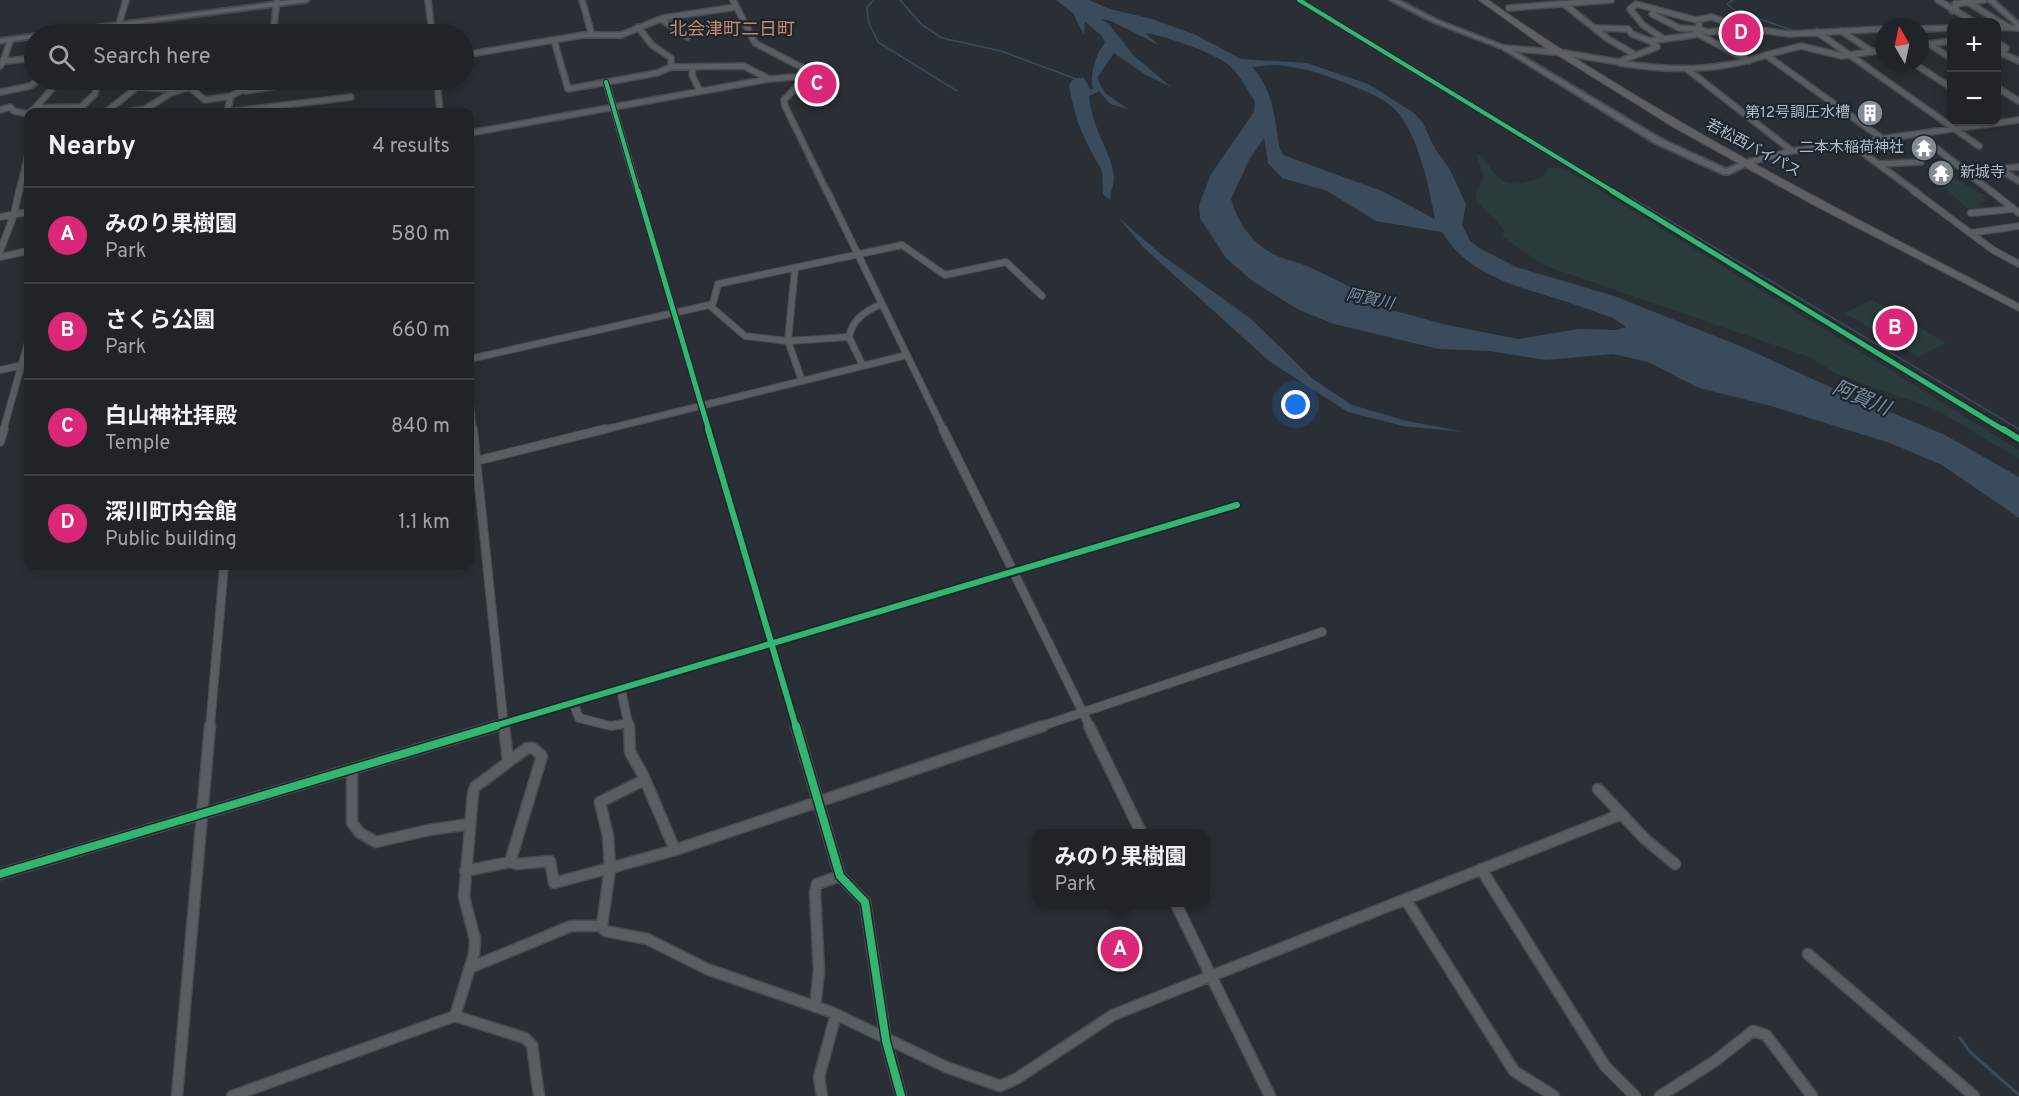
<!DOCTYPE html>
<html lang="en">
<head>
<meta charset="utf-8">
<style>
	body { margin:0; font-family:Overpass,"Noto Sans JP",sans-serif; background:#282b30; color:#f1f3f6 }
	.controls { position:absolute; right:18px; top:18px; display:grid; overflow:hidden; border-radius:12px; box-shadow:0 3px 15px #0003 }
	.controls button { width:54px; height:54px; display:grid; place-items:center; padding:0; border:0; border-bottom:2px solid #3d4045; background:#202328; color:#f1f3f6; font:30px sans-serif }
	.compass { position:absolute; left:1875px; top:18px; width:54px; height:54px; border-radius:50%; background:#202328; box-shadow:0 3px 15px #0003; rotate:351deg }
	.you { position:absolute; left:1296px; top:405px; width:21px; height:21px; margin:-15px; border:4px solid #fff; border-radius:50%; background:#1a73e8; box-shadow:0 0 0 9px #1a73e833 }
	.badge { display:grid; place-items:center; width:39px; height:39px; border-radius:50%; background:#db2777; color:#fff; font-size:20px; font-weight:700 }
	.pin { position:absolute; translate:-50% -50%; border:3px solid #fff; box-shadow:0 2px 6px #0006 }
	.popup { position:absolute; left:1032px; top:829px; width:177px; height:78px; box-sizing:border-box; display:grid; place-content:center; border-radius:12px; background:#202328; filter:drop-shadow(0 2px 4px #0005); font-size:20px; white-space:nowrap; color:#a2a4a8 }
	.popup b { font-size:22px; color:#f1f3f6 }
	.popup::after { content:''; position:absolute; left:50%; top:100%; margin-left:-12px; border:12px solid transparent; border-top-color:#202328 }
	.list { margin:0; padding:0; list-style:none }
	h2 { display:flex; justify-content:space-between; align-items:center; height:78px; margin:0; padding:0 24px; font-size:26px }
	h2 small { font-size:20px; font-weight:400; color:#a2a4a8 }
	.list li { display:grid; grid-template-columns:39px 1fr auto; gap:18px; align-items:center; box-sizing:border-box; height:96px; padding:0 24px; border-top:2px solid #3d4045 }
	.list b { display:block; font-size:22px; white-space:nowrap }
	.list p { margin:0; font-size:20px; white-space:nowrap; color:#a2a4a8 }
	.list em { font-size:20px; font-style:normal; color:#a2a4a8 }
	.icon { flex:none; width:33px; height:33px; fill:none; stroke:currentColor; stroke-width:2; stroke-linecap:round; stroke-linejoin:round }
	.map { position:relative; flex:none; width:2019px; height:1096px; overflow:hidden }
	.search { position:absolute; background:#202328; box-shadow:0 3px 15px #0003; left:24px; top:24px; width:450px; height:66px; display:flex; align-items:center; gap:15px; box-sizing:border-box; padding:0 21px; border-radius:33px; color:#a2a4a8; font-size:22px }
	.panel { position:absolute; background:#202328; box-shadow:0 3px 15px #0003; left:24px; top:108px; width:450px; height:462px; border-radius:12px }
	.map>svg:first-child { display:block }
	.green { fill:#2a3b3b }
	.water { fill:#3a4b5c; fill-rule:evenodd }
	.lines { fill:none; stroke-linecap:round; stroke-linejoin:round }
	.stream-far1 { stroke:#3a4b5c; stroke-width:1.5 }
	.stream { stroke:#3a4b5c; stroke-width:3 }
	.street-far3-casing { stroke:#484b4f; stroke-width:8 }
	.street-far2-casing { stroke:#484b4f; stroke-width:8 }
	.street-far1-casing { stroke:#484b4f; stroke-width:10 }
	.street-casing { stroke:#484b4f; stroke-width:13 }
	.secondary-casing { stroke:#484b4f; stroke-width:4 }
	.highway-casing { stroke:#464b50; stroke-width:2 }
	.street-far3 { stroke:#595e62; stroke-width:5 }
	.street-far2 { stroke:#595e62; stroke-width:6 }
	.street-far1 { stroke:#595e62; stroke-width:8 }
	.street { stroke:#595e62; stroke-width:10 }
	.secondary { fill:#5d6167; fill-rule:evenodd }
	.highway { fill:#5e6063; fill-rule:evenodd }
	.cycleway-far3-casing { stroke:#1d262e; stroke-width:6 }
	.cycleway-far2-casing { stroke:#1d262e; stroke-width:8 }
	.cycleway-far1-casing { stroke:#1d262e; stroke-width:10 }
	.cycleway-casing { stroke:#1d262e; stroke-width:11 }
	.cycleway-far3 { stroke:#33b770; stroke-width:4 }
	.cycleway-far2 { stroke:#33b770; stroke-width:5 }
	.cycleway-far1 { stroke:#33b770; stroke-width:6 }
	.cycleway { stroke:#33b770; stroke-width:8 }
	.labels { text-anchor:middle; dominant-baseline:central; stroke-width:4.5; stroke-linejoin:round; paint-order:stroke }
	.far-poi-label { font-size:15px; fill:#b3bcc5; stroke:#1d262e; text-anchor:end }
	.far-street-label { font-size:15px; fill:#b3bcc5; stroke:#1d262e }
	.far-water-label { font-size:16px; font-style:italic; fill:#778fa5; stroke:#1d262e }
	.far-quarter-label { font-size:18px; fill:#c98a6b; stroke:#1d262e }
	.water-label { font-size:20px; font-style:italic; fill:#778fa5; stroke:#1d262e }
</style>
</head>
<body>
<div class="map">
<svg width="2019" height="1096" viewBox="0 0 2019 1096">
	<rect width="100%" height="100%" fill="#2a2f35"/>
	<!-- green -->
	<path class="green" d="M 1476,153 C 1489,158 1488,169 1498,177 C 1511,189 1529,182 1544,176 L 1548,168 L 1559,168 L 1572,173 L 2019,450 L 2019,459 L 1937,410 L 1837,374 L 1809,357 L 1543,265 L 1502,236 L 1504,231 C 1496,217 1484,212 1475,199 L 1477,189 L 1484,179 Z
		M 1954,178 L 1986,196 L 1982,197 L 1987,201 L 1979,203 L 1988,211 L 1971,212 L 1935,179 Z
		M 1873,299 L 1873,300 L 1946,343 L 1918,357 L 1845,313 Z"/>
	<!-- water -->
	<path class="water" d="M 1056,0 L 1089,0 L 1110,9 L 1152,19 L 1196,35 L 1241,59 L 1307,63 L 1368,84 L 1414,113 L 1423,123 L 1435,149 L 1449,168 L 1466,204 L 1462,225 L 1470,241 L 1479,248 L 1516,267 L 1614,296 L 1745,348 L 1830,387 L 1945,435 L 2019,477 L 2019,518 L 1942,465 L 1890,443 L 1771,406 L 1699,388 L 1648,362 L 1613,354 L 1546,360 L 1489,351 L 1439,349 L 1334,324 L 1299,310 L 1251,280 L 1226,258 L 1200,218 L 1199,205 L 1211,174 L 1254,112 L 1255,102 C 1248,91 1241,77 1231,67 C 1219,54 1163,35 1145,33 L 1159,45 L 1111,21 L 1101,19 L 1109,24 L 1133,55 L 1171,87 L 1146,75 L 1114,53 L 1097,78 L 1105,93 L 1128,109 L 1110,104 L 1099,91 L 1089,96 C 1091,128 1111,150 1114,177 C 1114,185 1110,192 1110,200 L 1103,194 C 1102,186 1104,173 1100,167 C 1083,138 1075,120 1069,85 C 1072,79 1077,77 1084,78 L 1090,89 L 1093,89 C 1089,77 1096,52 1105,43 L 1102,36 L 1085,22 L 1084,35 L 1073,13 ZM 1273,65 C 1298,66 1317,72 1340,81 C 1357,88 1376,94 1390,105 C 1417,126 1429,187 1435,219 L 1382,191 L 1283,155 C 1278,146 1279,142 1277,132 C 1274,108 1269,85 1252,67 ZM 1264,138 L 1268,163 L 1282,178 L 1327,191 L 1376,221 L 1442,232 C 1466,272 1509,284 1551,297 C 1572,303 1593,311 1613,318 L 1626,327 L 1617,330 L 1579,329 L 1518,339 L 1447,325 L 1380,307 C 1359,289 1332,278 1307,266 C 1298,262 1289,261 1280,257 C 1255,247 1238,225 1231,199 L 1249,160 Z
		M 1119,218 L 1163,256 L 1250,318 L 1313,379 L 1352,405 L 1407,421 L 1465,432 L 1403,426 L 1348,412 L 1269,361 L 1143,247 Z"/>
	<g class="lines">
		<!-- stream-far1 -->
		<path class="stream-far1" d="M 874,0 L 867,7 L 868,21 L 878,42 L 957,91
			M 900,0 L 922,25 L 942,38 L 1001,51 L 1076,79
			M 1733,0 L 1727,4 L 1736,11 L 1795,31
			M 1630,197 L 2019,429"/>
		<!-- stream -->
		<path class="stream" d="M 1960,1038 L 1970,1052 L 2019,1095"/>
		<defs>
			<path id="street-far3" d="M 428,0 L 432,34
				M 582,0 L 592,35
				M 733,0 L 755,43 L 805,69 L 807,76
				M 1938,0 L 1974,22
				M 1969,3 L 2008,27
				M 1564,4 L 1608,39 L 1634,54
				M 1509,8 L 1611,0
				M 1656,9 L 1652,14 L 1679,28 L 1698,29 L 1699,25
				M 1952,11 L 1956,9 L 1955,4 L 1984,0
				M 661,19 L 687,37
				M 1996,27 L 2019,28
				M 1596,28 L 1628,29 L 1632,34 L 1650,41
				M 1920,29 L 1952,28
				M 1841,31 L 1873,52
				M 1817,32 L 1979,146
				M 1696,33 L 1749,61
				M 116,34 L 126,0
				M 154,34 L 190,29 L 191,34
				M 273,34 L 277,0
				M 1664,39 L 1643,25 L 1630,9 L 1636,4 L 1696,20 L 1712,17 L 1738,27
				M 554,40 L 568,89 L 657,73 L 671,67 L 671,58 L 652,45 L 638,27
				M 1996,42 L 2006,48 L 2001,53 L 2019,61
				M 1929,44 L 1952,59
				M 1920,45 L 1952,41
				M 1505,48 L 1565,53 L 1618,62 L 1657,47 L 1650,41 L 1694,35 L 1698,29 L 1708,32 L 1746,28 L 1789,34 L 1884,29
				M 464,55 L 583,35 L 621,35 L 663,18 L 736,7
				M 5,61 L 27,59 L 34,54
				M 1620,63 C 1670,71 1718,72 1766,55
				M 1913,63 L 1952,88
				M 0,66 C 6,59 6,49 11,40
				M 671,67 L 744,66 L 769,79
				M 693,68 L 692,75 L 700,91
				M 1687,69 L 1792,151
				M 807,76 L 784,100 L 785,106 L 827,192
				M 261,80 L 231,96 L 227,112 L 351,97
				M 437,80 L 440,112
				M 606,82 L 638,192
				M 140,87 L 180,90
				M 189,87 L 205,100 L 231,96
				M 1996,87 L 2019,101
				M 246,91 L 317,80
				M 1,92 L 30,86 L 39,80
				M 35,108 L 60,80
				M 145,109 L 171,93 L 213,80
				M 0,110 L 10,107 L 14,111 L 28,114
				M 30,112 L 35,108 L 81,107 L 95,94 L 98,80
				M 106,112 L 146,80
				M 126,112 L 145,109 L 145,112
				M 470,133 L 769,79 L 807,76
				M 1918,134 L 1992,192
				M 1883,139 L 1766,55 L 1801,46 L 1842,56 L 1884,50
				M 1851,144 L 1916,192
				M 1753,161 L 1792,151 L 2019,120
				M 1878,164 L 1921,162
				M 2001,170 L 2019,181
				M 1965,171 L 2019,167
				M 19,192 L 28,155"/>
			<path id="street-far2" d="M 638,191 L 709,431
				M 827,191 L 944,431
				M 1914,191 L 1993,250 L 2019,264
				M 1991,191 L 2019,213
				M 1971,213 L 2013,209
				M 0,217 L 28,212
				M 1971,233 L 2019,226
				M 0,251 L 14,215 L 19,191
				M 0,257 L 28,251
				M 795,268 L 788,341 L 745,336 L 709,305 L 713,303 L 718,284 L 902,245 L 945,275 L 1006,262 L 1042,296
				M 470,329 L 470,343
				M 849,337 C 852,320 866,310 882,304
				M 470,359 L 709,305
				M 0,370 L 28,364
				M 802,381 L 788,341 L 849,337 L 863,366
				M 470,403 L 473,431
				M 3,431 L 28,342
				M 599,431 L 907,355"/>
			<path id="street-far1" d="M 473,429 L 504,727
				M 708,429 L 796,727
				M 943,429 L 1090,727
				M 0,442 L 4,429
				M 476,461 L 605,429
				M 621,690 L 629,727
				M 574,705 L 579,718 L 611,726 L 629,723
				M 210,727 L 224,566
				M 491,727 L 1237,505
				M 1039,727 L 1322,632"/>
			<path id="street" d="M 504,726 L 508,761
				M 629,726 L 630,752 L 643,775 L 675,850
				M 796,726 L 840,876 L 865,902 L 886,1041 L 901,1096
				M 1089,726 L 1142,834
				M 352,769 L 352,823 L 360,833 L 376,842 L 429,830 L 470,824
				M 1598,789 L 1645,839 L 1675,864
				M 1481,869 L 1605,1066 L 1635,1096
				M 465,871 L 510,862
				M 0,874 L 496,726
				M 1406,900 L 1514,1071 L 1554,1096
				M 1175,902 L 1211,976 L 1622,814
				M 602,926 L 610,868 L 675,850 L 1043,726
				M 1808,954 L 1974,1096
				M 472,967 L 571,926 L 602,926 L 605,931 L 647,939 L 707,969 L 831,1012 L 946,1067 L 1000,1086 L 1016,1079 L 1113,1015 L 1211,976 L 1270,1096
				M 815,1007 L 819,971 L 815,893 L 817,884 L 840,876
				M 177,1096 L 210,726
				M 232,1096 L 455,1016
				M 539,1096 L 532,1045 L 525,1038 L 455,1016 L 474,954 L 475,939 L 464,897 L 473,793 L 475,787 L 527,748 L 533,748 L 542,756 L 510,862 L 517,864 L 550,861 L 554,883 L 610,868 L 608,836 L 600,802 L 644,780
				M 822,1096 L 819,1077 L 836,1014
				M 1660,1096 L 1715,1061 L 1753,1031 L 1766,1035 L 1812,1096"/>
			<path id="secondary" d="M 292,0 L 309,0 L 306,2 L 59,34 L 45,34 L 48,32 Z
				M 1390,0 L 1398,0 L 1437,20 L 1507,47 L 1661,139 L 1726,169 L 1750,159 L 1757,161 L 1729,174 L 1723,174 L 1655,143 L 1503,49 L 1433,22 Z
				M 1987,0 L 1994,0 L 2019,23 L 2019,28 Z
				M 34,34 L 36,34 L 34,38 L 0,43 L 0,39 Z"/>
			<path id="highway" d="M 1479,0 L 1488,0 C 1657,119 1837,208 2019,304 L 2019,311 L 1810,203 L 1675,128 L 1543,46 Z"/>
		</defs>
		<!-- street-far3 casing -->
		<use href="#street-far3" class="street-far3-casing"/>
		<!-- street-far2 casing -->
		<use href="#street-far2" class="street-far2-casing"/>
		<!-- street-far1 casing -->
		<use href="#street-far1" class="street-far1-casing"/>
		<!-- street casing -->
		<use href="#street" class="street-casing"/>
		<!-- secondary casing -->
		<use href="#secondary" class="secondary-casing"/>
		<!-- highway casing -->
		<use href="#highway" class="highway-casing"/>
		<!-- street-far3 -->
		<use href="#street-far3" class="street-far3"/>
		<!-- street-far2 -->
		<use href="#street-far2" class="street-far2"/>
		<!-- street-far1 -->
		<use href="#street-far1" class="street-far1"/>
		<!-- street -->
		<use href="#street" class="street"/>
		<!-- secondary -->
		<use href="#secondary" class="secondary"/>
		<!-- highway -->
		<use href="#highway" class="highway"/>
		<defs>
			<path id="cycleway-far3" d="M 1299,0 L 1614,192
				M 606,82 L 638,192"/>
			<path id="cycleway-far2" d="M 638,191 L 709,431
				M 1612,191 L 2005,431"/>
			<path id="cycleway-far1" d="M 708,429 L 796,727
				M 2003,429 L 2019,439
				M 491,727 L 1237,505"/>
			<path id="cycleway" d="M 796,726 L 840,876 L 865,902 L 886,1041 L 901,1096
				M 0,874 L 496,726"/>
		</defs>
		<!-- cycleway-far3 casing -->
		<use href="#cycleway-far3" class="cycleway-far3-casing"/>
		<!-- cycleway-far2 casing -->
		<use href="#cycleway-far2" class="cycleway-far2-casing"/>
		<!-- cycleway-far1 casing -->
		<use href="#cycleway-far1" class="cycleway-far1-casing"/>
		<!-- cycleway casing -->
		<use href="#cycleway" class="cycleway-casing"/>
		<!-- cycleway-far3 -->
		<use href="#cycleway-far3" class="cycleway-far3"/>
		<!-- cycleway-far2 -->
		<use href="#cycleway-far2" class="cycleway-far2"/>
		<!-- cycleway-far1 -->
		<use href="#cycleway-far1" class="cycleway-far1"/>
		<!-- cycleway -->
		<use href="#cycleway" class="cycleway"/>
	</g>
	<!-- icons -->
	<defs>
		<symbol id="building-disc" viewBox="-11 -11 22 22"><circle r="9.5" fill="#838b93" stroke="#1d262e"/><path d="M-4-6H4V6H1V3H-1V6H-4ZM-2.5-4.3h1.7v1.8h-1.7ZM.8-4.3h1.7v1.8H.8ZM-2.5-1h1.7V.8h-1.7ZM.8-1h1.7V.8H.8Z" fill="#fff"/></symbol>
		<symbol id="temple-disc" viewBox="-11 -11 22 22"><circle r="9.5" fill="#838b93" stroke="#1d262e"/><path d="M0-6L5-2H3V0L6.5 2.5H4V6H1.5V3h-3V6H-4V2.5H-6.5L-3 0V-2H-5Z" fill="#fff"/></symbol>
	</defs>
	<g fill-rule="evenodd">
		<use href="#building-disc" x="1855" y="98" width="30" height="30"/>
		<use href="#temple-disc" x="1909" y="133" width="30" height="30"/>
		<use href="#temple-disc" x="1926" y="158" width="30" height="30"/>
	</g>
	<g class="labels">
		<!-- far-poi labels -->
		<g class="far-poi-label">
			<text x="1850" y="113">第12号調圧水槽</text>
			<text x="1904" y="148">二本木稲荷神社</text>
			<text x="1960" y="173" text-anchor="start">新城寺</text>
		</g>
		<!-- far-street labels -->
		<g class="far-street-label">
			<text transform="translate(1753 149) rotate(28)">若松西バイパス</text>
		</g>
		<!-- far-water labels -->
		<g class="far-water-label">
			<text transform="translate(1370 300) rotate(12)">阿賀川</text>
		</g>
		<!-- far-quarter labels -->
		<g class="far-quarter-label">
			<text x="732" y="30">北会津町二日町</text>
		</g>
		<!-- water labels -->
		<g class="water-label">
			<text transform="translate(1861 399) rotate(23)">阿賀川</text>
		</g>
	</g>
</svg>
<div class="controls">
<button>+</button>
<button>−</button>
</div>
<svg class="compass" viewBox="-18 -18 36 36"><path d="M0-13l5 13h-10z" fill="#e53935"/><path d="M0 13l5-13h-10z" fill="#a2a4a8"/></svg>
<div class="you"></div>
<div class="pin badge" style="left:1120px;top:949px">A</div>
<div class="popup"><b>みのり果樹園</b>Park</div>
<div class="pin badge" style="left:1895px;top:328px">B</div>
<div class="pin badge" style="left:817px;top:84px">C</div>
<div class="pin badge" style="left:1741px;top:33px">D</div>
<div class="search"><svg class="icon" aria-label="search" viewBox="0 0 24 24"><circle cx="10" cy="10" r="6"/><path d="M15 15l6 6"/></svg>Search here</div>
<section class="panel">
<h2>Nearby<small>4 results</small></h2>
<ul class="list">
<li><span class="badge">A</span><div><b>みのり果樹園</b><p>Park</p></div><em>580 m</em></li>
<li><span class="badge">B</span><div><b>さくら公園</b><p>Park</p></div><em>660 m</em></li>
<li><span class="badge">C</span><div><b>白山神社拝殿</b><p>Temple</p></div><em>840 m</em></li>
<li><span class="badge">D</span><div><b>深川町内会館</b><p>Public building</p></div><em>1.1 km</em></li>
</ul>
</section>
</div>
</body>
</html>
